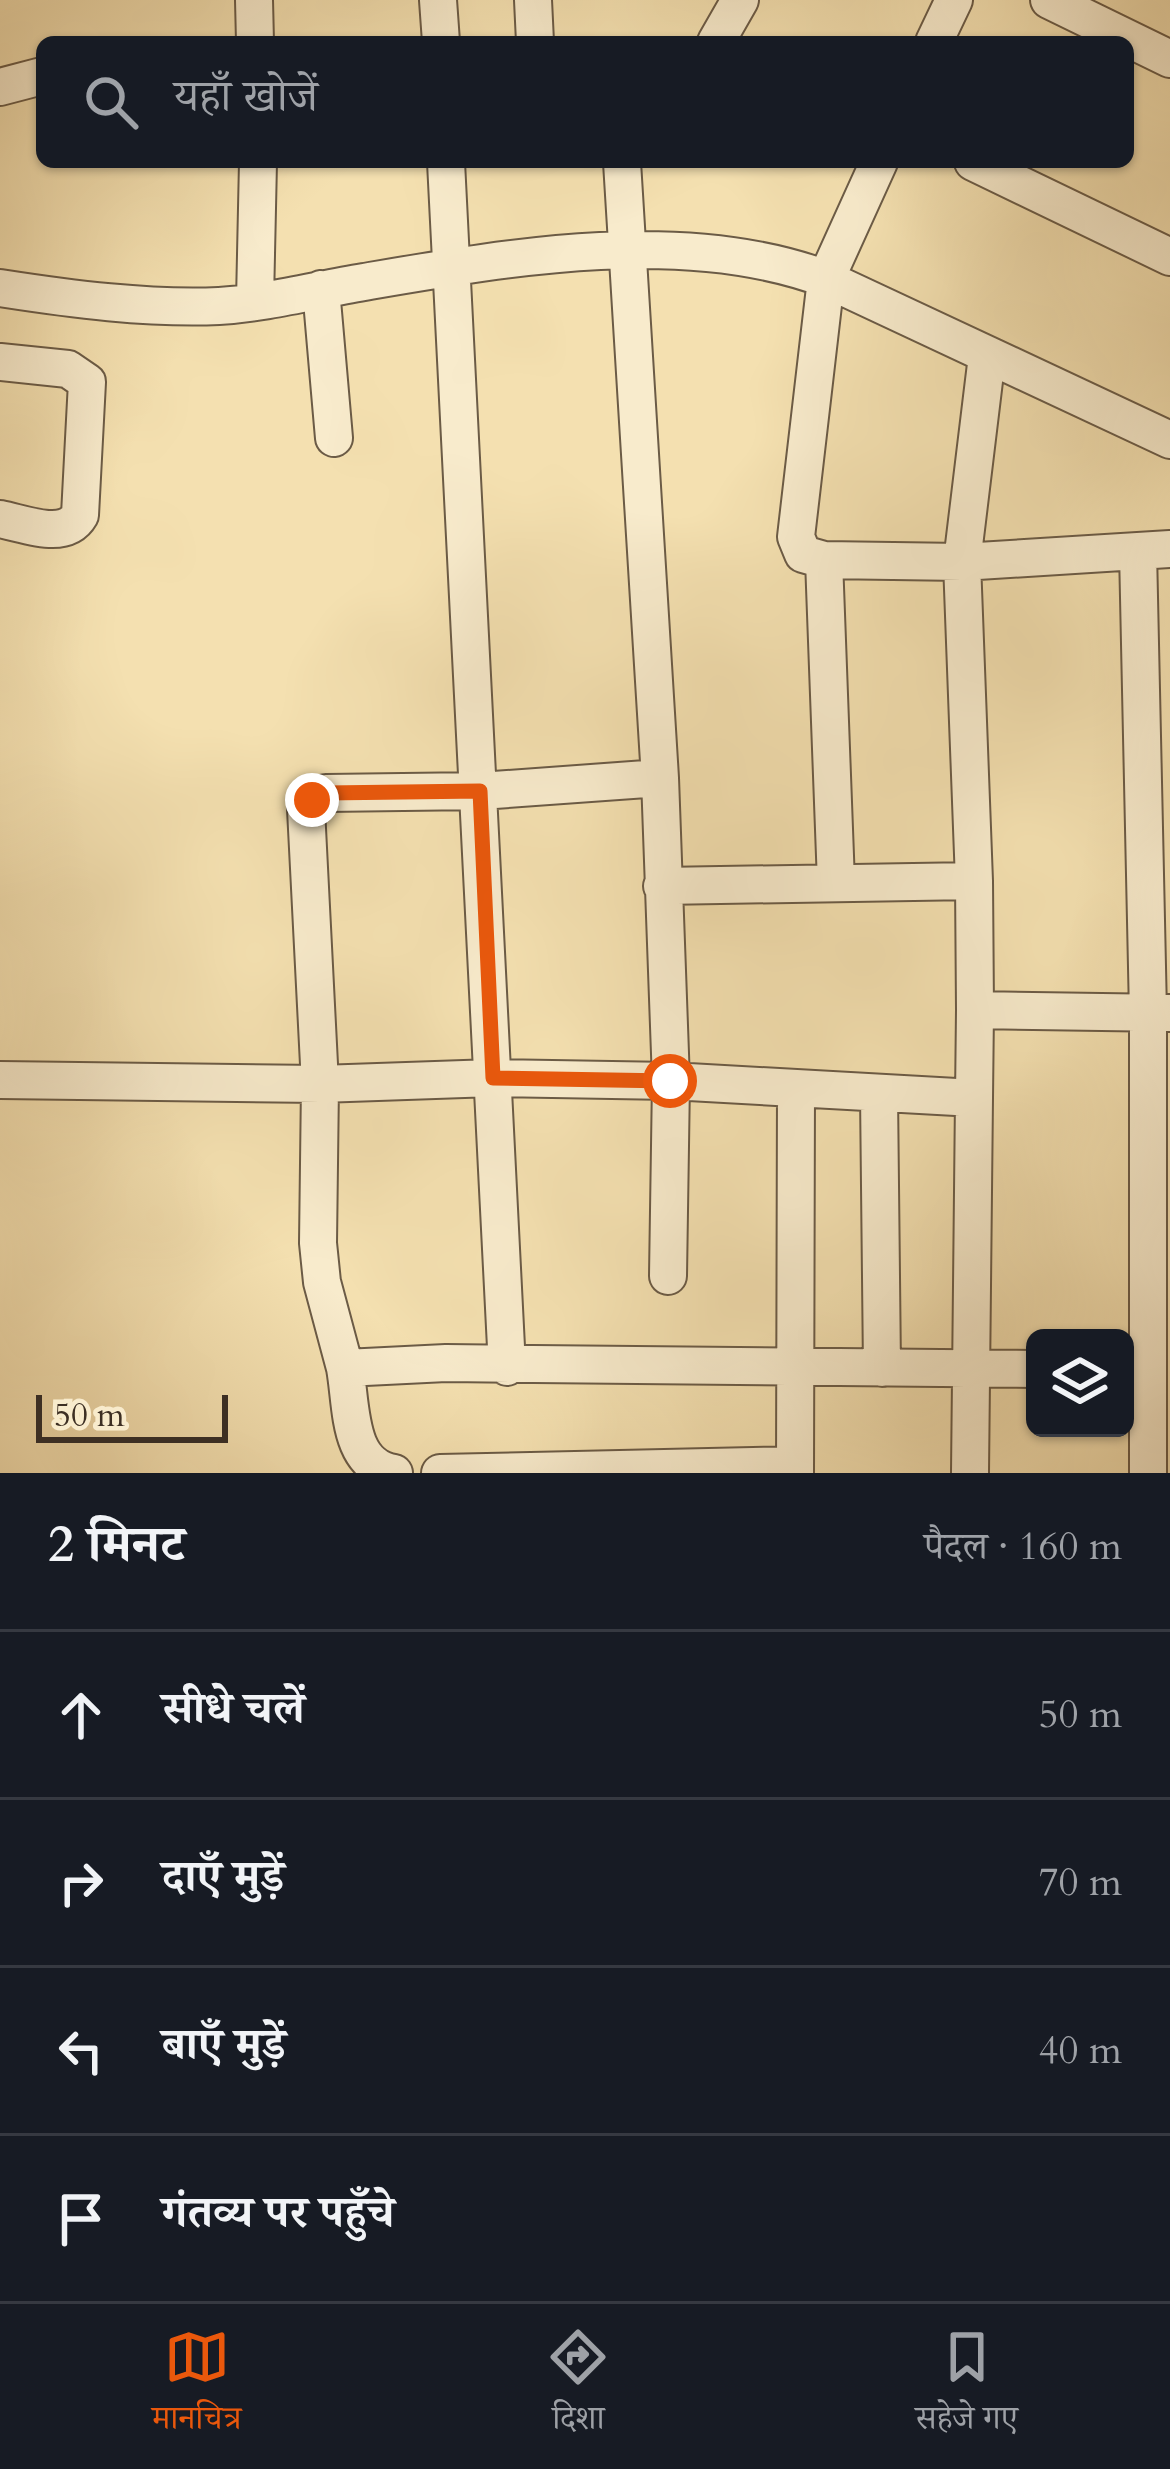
<!DOCTYPE html>
<html lang="hi">
<head>
<meta charset="utf-8">
<style>
	body { margin:0; font-family:Cardo,"Noto Serif Devanagari",serif; background:#242831; color:#f1f3f6 }
	.controls { position:absolute; right:36px; bottom:36px; display:grid; overflow:hidden; border-radius:18px; box-shadow:0 3px 9px #0004 }
	.controls button { width:108px; height:108px; display:grid; place-items:center; padding:0; border:0; border-bottom:3px solid #363941; background:#171b24; color:#f1f3f6; font:60px sans-serif }
	.scale { position:absolute; left:36px; bottom:30px; width:192px; box-sizing:border-box; padding-left:12px; border:6px solid #3d2f23; border-top:0; font-size:33px; line-height:42px; white-space:nowrap; color:#3d2f23; -webkit-text-stroke:9px #f8ebcc; paint-order:stroke }
	.stop { position:absolute; width:36px; height:36px; margin:-27px; border:9px solid #ea580c; border-radius:50%; background:#fff }
	.stop.end { background:#ea580c; border-color:#fff; box-shadow:0 3px 12px #0008 }
	.list { margin:0; padding:0; list-style:none }
	h2 { display:flex; justify-content:space-between; align-items:center; height:156px; margin:0; padding:0 48px; font-size:51px }
	h2 small { font-size:39px; font-weight:400; color:#9ea1a6 }
	.list li { display:grid; grid-template-columns:78px 1fr auto; gap:36px; align-items:center; box-sizing:border-box; height:168px; padding:0 48px; border-top:3px solid #363941 }
	.list b { display:block; font-size:45px; white-space:nowrap }
	.list em { font-size:39px; font-style:normal; color:#9ea1a6 }
	.icon { flex:none; width:66px; height:66px; fill:none; stroke:currentColor; stroke-width:2; stroke-linecap:round; stroke-linejoin:round }
	.map { position:relative; flex:none; width:1170px; height:1473px; overflow:hidden }
	.search { position:absolute; background:#171b24; box-shadow:0 3px 9px #0004; left:36px; right:36px; top:36px; height:132px; display:flex; align-items:center; gap:30px; box-sizing:border-box; padding:0 42px; border-radius:18px; color:#9ea1a6; font-size:45px }
	.sheet { height:828px; background:#171b24 }
	nav { display:flex; justify-content:space-around; align-items:center; box-sizing:border-box; height:168px; border-top:3px solid #363941; background:#171b24; font-size:33px; color:#9ea1a6 }
	nav a { display:grid; justify-items:center; gap:6px }
	nav .on { color:#ea580c }
	.map>svg:first-child { display:block }
	.lines { fill:none; stroke-linecap:round; stroke-linejoin:round }
	.minor-casing { stroke:#6b5b46; stroke-width:40 }
	.minor { stroke:#f8ebcc; stroke-width:36 }
	.route { stroke:#ea580c; stroke-width:15 }
</style>
</head>
<body>
<div class="map">
<svg width="1170" height="1473" viewBox="0 0 1170 1473">
	<rect width="100%" height="100%" fill="#f4e0b0"/>
	<filter id="stains"><feTurbulence type="fractalNoise" baseFrequency=".00167" numOctaves="4"/><feColorMatrix values="0 0 0 0 .2 0 0 0 0 .09 0 0 0 0 .02 0 0 0 .5 -.17"/></filter>
	<radialGradient id="worn" r=".72"><stop offset=".6" stop-color="#630" stop-opacity="0"/><stop offset="1" stop-color="#630" stop-opacity=".3"/></radialGradient>
	<g class="lines">
		<defs>
			<path id="minor" d="M 254,0 L 255,42
				M 438,0 L 441,42
				M 533,0 L 535,42
				M 1049,0 L 1170,59
				M 716,42 L 740,0
				M 934,42 L 954,0
				M 0,87 L 42,76
				M 446,162 L 507,1367
				M 622,162 L 660,778 L 671,1081 L 668,1276
				M 879,162 L 826,279 L 796,537 L 803,554 L 824,560 L 962,562 L 1170,549
				M 973,162 L 1170,257
				M 0,288 C 71,299 147,309 219,306 C 267,303 316,290 364,282 C 510,257 684,226 826,279 L 1170,440
				M 321,289 L 334,438
				M 255,301 L 258,162
				M 0,362 L 68,369 L 87,382 L 80,515 C 65,541 26,524 0,519
				M 1138,551 L 1148,1013 L 1148,1473
				M 824,560 L 836,883
				M 660,778 L 480,791 L 326,793 L 317,795 L 306,809 L 320,1084 L 318,1243 L 322,1282 L 345,1368 L 446,1363 L 1035,1369
				M 662,886 L 974,881
				M 975,1010 L 974,881 L 962,562 L 987,356
				M 0,1080 L 320,1084 L 493,1078 L 671,1081 L 974,1098 L 975,1010 L 1170,1013
				M 879,1094 L 882,1368
				M 345,1368 C 352,1407 347,1465 394,1473
				M 440,1473 L 795,1465
				M 795,1473 L 796,1090
				M 970,1473 L 974,1098"/>
		</defs>
		<!-- minor casing -->
		<use href="#minor" class="minor-casing"/>
		<!-- minor -->
		<use href="#minor" class="minor"/>
	</g>
	<g class="lines">
		<!-- route -->
		<path class="route" d="M 312,800 L 326,793 L 480,791 L 493,1078 L 670,1081"/>
	</g>
	<rect width="100%" height="100%" filter="url(#stains)"/>
	<rect width="100%" height="100%" fill="url(#worn)"/>
</svg>
<div class="controls">
<button><svg class="icon" aria-label="layers" viewBox="0 0 24 24"><path d="M12 4l9 5-9 5-9-5zM3 14l9 5 9-5"/></svg></button>
</div>
<div class="scale">50 m</div>
<div class="stop" style="left:670px;top:1081px"></div>
<div class="stop end" style="left:312px;top:800px"></div>
<div class="search"><svg class="icon" aria-label="search" viewBox="0 0 24 24"><circle cx="10" cy="10" r="6"/><path d="M15 15l6 6"/></svg>यहाँ खोजें</div>
</div>
<section class="sheet">
<h2>2 मिनट<small>पैदल · 160 m</small></h2>
<ul class="list">
<li><svg class="icon" aria-label="ahead" viewBox="0 0 24 24"><path d="M12 20V5M6 11l6-6 6 6"/></svg><div><b>सीधे चलें</b></div><em>50 m</em></li>
<li><svg class="icon" aria-label="right" viewBox="0 0 24 24"><path d="M7 20v-9h11M14 6l5 5-5 5"/></svg><div><b>दाएँ मुड़ें</b></div><em>70 m</em></li>
<li><svg class="icon" aria-label="left" viewBox="0 0 24 24"><path d="M17 20v-9H6M10 6l-5 5 5 5"/></svg><div><b>बाएँ मुड़ें</b></div><em>40 m</em></li>
<li><svg class="icon" aria-label="arrive" viewBox="0 0 24 24"><path d="M6 21V4h12l-3 4 3 4H6"/></svg><div><b>गंतव्य पर पहुँचे</b></div></li>
</ul>
</section>
<nav>
<a class="on"><svg class="icon" aria-label="map" viewBox="0 0 24 24"><path d="M3 6l6-2 6 2 6-2v14l-6 2-6-2-6 2zM9 4v14M15 6v14"/></svg>मानचित्र</a>
<a><svg class="icon" aria-label="directions" viewBox="0 0 24 24"><path d="M12 3l9 9-9 9-9-9zM9 14v-3h6M13 9l2 2-2 2"/></svg>दिशा</a>
<a><svg class="icon" aria-label="saved" viewBox="0 0 24 24"><path d="M7 4h10v16l-5-4-5 4z"/></svg>सहेजे गए</a>
</nav>
</body>
</html>
